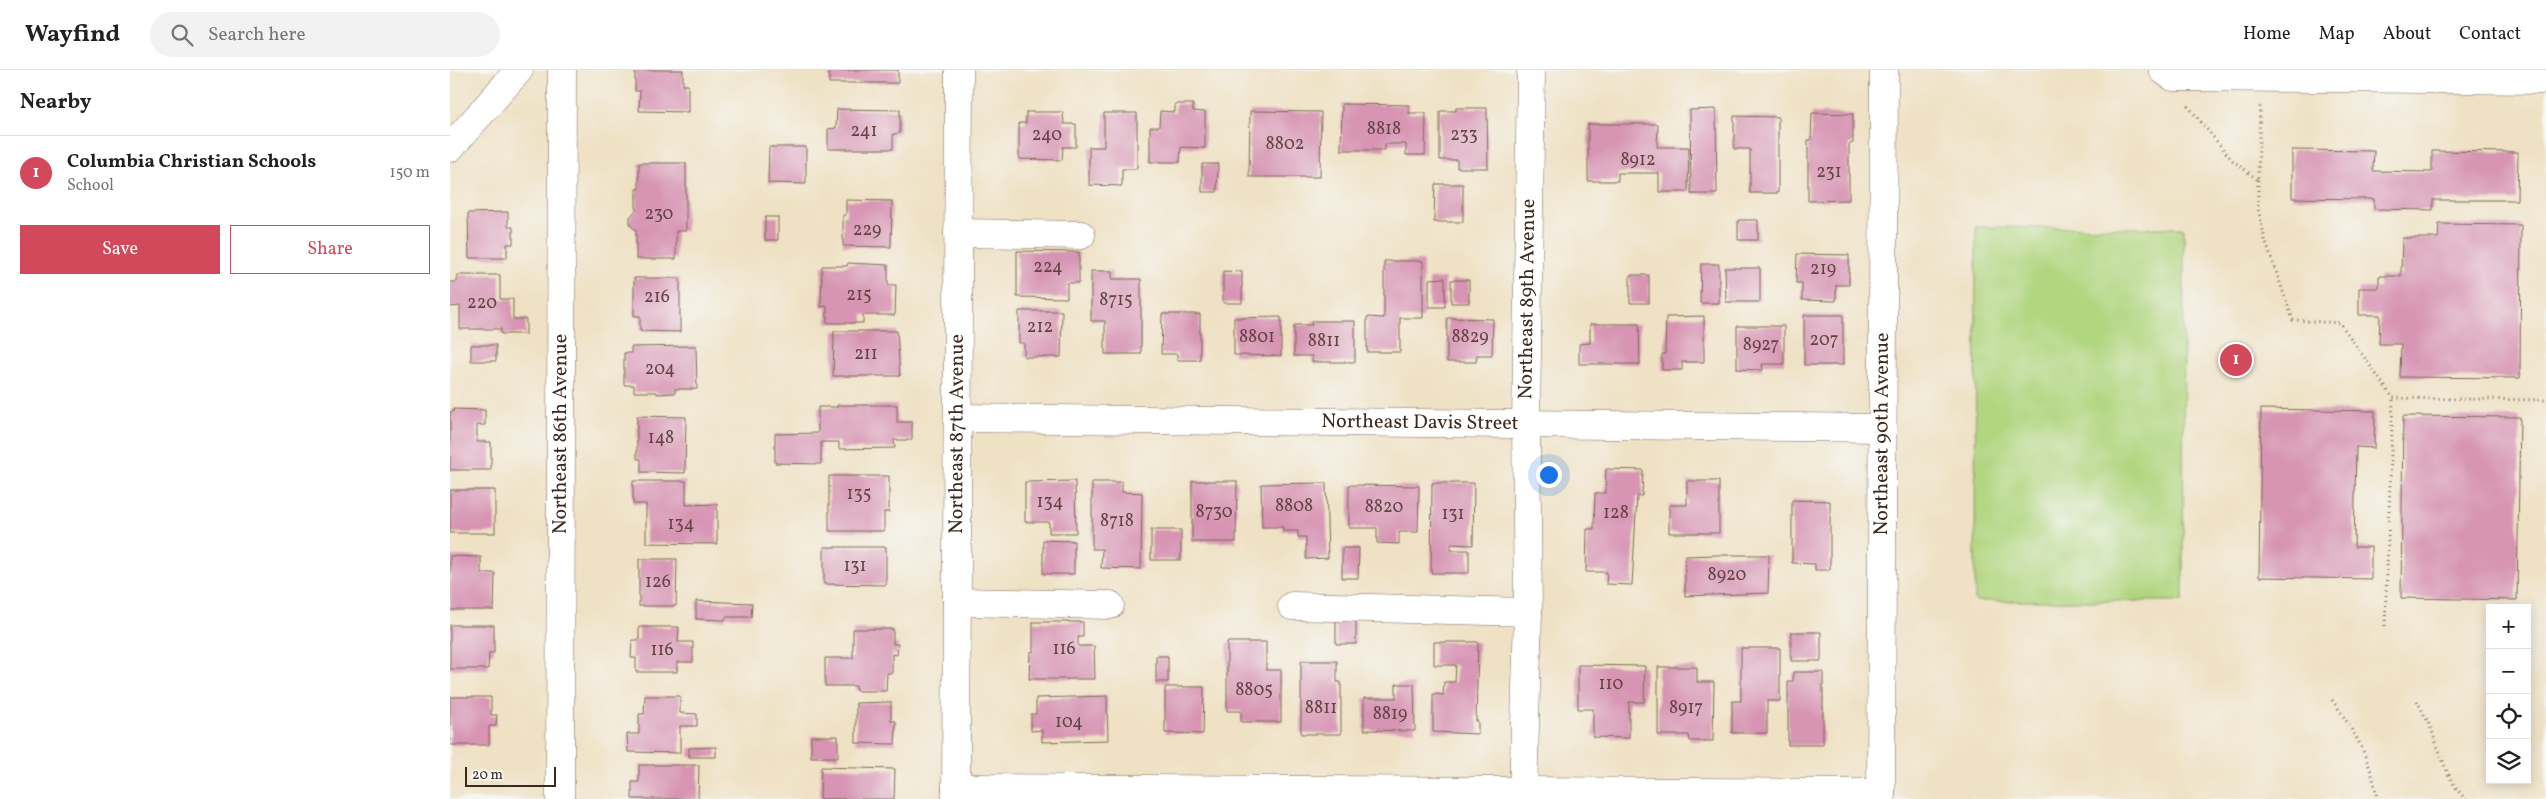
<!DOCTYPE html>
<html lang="en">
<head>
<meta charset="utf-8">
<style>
	body { margin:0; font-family:Vollkorn,serif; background:#f2f2f2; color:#202124 }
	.controls { position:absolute; right:15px; bottom:15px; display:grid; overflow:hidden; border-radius:0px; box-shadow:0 2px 12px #0003 }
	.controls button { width:45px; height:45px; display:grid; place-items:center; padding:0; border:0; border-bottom:1px solid #e0e0e0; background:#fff; color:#202124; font:25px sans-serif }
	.scale { position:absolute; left:15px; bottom:12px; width:91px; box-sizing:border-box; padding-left:5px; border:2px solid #3b2a1e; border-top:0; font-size:14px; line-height:18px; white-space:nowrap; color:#3b2a1e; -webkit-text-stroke:4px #f6f6f2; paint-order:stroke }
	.you { position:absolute; left:1098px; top:404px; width:18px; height:18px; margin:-12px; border:4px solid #fff; border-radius:50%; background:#1a73e8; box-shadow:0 0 0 8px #1a73e833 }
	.badge { display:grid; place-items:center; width:32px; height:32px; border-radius:50%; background:#d1495b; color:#fff; font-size:16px; font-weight:700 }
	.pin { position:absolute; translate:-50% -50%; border:2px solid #fff; box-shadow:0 1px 5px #0006 }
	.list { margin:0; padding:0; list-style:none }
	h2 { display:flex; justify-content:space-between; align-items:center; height:65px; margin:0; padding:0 20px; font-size:21px }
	h2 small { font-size:16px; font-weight:400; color:#757577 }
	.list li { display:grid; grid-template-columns:32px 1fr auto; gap:15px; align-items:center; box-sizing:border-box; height:75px; padding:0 20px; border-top:1px solid #e0e0e0 }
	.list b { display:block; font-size:19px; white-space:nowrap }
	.list p { margin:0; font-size:16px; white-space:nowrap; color:#757577 }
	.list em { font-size:16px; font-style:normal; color:#757577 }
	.actions { display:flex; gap:10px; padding:15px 20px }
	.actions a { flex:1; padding:11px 0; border:1px solid #d1495b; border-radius:0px; text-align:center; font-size:18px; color:#d1495b }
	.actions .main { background:#d1495b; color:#fff }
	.icon { flex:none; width:28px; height:28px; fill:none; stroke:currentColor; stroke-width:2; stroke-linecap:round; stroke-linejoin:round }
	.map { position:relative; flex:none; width:2096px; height:729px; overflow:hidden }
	header { display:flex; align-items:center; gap:30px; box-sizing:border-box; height:70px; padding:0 25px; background:#fff; border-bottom:1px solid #e0e0e0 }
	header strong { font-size:24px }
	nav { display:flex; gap:28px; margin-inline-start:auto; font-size:18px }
	.search { width:350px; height:45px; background:#f2f2f2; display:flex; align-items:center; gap:12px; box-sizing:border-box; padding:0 18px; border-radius:28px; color:#757577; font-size:19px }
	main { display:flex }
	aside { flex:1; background:#fff }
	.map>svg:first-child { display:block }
	.green { fill:#b1d680; stroke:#76804f }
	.building { fill:#d794b3 }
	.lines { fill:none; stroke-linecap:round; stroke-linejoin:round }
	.minor-casing { stroke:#7a6a58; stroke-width:29 }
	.path { stroke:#7a6a58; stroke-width:3; stroke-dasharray:1 4; stroke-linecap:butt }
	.minor { stroke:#fff; stroke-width:28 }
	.labels { text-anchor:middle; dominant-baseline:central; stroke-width:5; stroke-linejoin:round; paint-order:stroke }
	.number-label { font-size:18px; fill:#624443 }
	.street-label { font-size:20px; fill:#3b2a1e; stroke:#f6f6f2 }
</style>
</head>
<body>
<header>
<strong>Wayfind</strong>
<div class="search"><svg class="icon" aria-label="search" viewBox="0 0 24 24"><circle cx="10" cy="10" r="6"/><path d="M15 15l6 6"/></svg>Search here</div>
<nav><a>Home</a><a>Map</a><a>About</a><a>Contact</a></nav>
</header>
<main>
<aside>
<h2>Nearby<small></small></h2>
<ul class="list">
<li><span class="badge">1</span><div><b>Columbia Christian Schools</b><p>School</p></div><em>150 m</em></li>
</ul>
<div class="actions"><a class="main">Save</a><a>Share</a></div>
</aside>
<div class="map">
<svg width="2096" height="729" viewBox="0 0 2096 729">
	<rect width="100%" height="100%" fill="#f6f6f2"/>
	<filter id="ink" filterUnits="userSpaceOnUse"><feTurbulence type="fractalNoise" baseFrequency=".02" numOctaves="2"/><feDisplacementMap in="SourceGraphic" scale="10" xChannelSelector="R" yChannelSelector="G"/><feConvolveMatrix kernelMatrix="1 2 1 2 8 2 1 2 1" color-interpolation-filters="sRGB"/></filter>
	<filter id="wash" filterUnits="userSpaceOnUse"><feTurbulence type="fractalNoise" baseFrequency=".0096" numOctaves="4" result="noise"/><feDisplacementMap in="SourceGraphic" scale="20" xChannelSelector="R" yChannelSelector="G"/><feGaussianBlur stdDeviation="1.12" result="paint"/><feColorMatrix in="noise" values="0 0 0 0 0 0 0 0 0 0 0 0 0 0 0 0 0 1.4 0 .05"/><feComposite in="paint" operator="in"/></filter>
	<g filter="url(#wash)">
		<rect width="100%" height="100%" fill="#efe1c4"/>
		<!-- green -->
		<path class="green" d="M 1526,157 L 1734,158 L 1733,531 L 1525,531 Z"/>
		<g id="blocks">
			<!-- building -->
			<path class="building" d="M 185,0 L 233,0 L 233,15 L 238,15 L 238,42 L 189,41 L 190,21 L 185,21 Z
				M 379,0 L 448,0 L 448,13 L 379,13 Z
				M 725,34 L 743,34 L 743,41 L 755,42 L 755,78 L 731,77 L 730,92 L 700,92 L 700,57 L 709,57 L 710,41 L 725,42 Z
				M 892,34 L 959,35 L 959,43 L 976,43 L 975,85 L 956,85 L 956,74 L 935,74 L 935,80 L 891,80 Z
				M 1006,38 L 1037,38 L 1038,98 L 1007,98 L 1007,90 L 990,90 L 990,41 L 1006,41 Z
				M 387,39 L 450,40 L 450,63 L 443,64 L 443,79 L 378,79 L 378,59 L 386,58 Z
				M 1266,39 L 1267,124 L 1241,124 L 1240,40 Z
				M 800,41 L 871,42 L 870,107 L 799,107 Z
				M 576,42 L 613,42 L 614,54 L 626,54 L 626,77 L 613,77 L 612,90 L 569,89 L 569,53 L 576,53 Z
				M 654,43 L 687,43 L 687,99 L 672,99 L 672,116 L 639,115 L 639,77 L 654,77 Z
				M 1362,43 L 1403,44 L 1403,73 L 1399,74 L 1399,130 L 1358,131 L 1358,70 L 1361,70 Z
				M 1284,46 L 1328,47 L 1328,123 L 1300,123 L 1300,79 L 1284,79 Z
				M 1138,54 L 1208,54 L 1207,77 L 1239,77 L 1238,122 L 1209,122 L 1209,103 L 1168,103 L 1168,111 L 1138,111 Z
				M 319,77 L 356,77 L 356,114 L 318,113 Z
				M 1842,80 L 1924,81 L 1923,101 L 1982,102 L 1982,81 L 2068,82 L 2067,130 L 1983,130 L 1983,140 L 1924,139 L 1924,129 L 1842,128 Z
				M 189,93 L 236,93 L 236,161 L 226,161 L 226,189 L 186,189 L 186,160 L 180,155 L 180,147 L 186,140 L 186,119 L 189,119 Z
				M 752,94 L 768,94 L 767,122 L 752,122 Z
				M 985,114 L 1013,114 L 1013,152 L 984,152 Z
				M 396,130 L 442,131 L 441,177 L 393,176 L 393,145 L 396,145 Z
				M 58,142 L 58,157 L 63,157 L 63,174 L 57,174 L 57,188 L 19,188 L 18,143 Z
				M 315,147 L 328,147 L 328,170 L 315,170 Z
				M 1288,150 L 1308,150 L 1308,170 L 1288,170 Z
				M 1989,154 L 2071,155 L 2070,308 L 1950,307 L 1951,274 L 1929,274 L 1930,245 L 1909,245 L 1909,218 L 1929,218 L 1929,206 L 1951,206 L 1952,168 L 1988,168 Z
				M 567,181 L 629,182 L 629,213 L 617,213 L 617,228 L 567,227 Z
				M 1347,184 L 1399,185 L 1399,215 L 1386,215 L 1386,231 L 1352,230 L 1352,213 L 1346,213 Z
				M 934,191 L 973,191 L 973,248 L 950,248 L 950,282 L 917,282 L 917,247 L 934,248 Z
				M 398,193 L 438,195 L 438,215 L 446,215 L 445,245 L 413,245 L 413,253 L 377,253 L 377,236 L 371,237 L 372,196 L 397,196 Z
				M 1251,194 L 1269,194 L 1269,233 L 1250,233 Z
				M 1275,198 L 1310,198 L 1310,232 L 1276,232 Z
				M 641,201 L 662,201 L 662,209 L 691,209 L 691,284 L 655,284 L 655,251 L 641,251 Z
				M 773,201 L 792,202 L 792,233 L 773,233 Z
				M 7,205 L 50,205 L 50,229 L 63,229 L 63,249 L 76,249 L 76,264 L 51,264 L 51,259 L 10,259 L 10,236 L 0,237 L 0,212 L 7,212 Z
				M 1180,205 L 1199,205 L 1199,233 L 1180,233 Z
				M 184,208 L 230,208 L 230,262 L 190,261 L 190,246 L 184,246 Z
				M 995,208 L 995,237 L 979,237 L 979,209 Z
				M 1001,210 L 1019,210 L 1019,233 L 1001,233 Z
				M 569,241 L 612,241 L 611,287 L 574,287 L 574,273 L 569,273 Z
				M 712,244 L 750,244 L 750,290 L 727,290 L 727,284 L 711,284 Z
				M 1354,245 L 1393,245 L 1393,295 L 1354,295 Z
				M 1254,246 L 1254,292 L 1232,292 L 1232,300 L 1212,300 L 1212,284 L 1215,284 L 1216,247 Z
				M 831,247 L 831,286 L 784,285 L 784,248 Z
				M 997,248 L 1043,249 L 1042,285 L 1027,285 L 1026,292 L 997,292 Z
				M 861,251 L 905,251 L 905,292 L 862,292 L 862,286 L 844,286 L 844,255 L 862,255 Z
				M 1140,254 L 1189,254 L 1190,294 L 1129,294 L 1129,274 L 1140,273 Z
				M 1287,256 L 1334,256 L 1334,294 L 1312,294 L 1313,300 L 1287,299 Z
				M 384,261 L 447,261 L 450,306 L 383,306 Z
				M 21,275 L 46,275 L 46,291 L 21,291 Z
				M 246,276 L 247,319 L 225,319 L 225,323 L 207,324 L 207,322 L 184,322 L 184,315 L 174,315 L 174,283 L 181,283 L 181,277 Z
				M 387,335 L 447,335 L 447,352 L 462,352 L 462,370 L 444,370 L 445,378 L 389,379 L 389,372 L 371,372 L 371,394 L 325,393 L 325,364 L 368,363 L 368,337 L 388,337 Z
				M 3,339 L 35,340 L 35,355 L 27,355 L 27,372 L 41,372 L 41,400 L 0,400 L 0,342 L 3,342 Z
				M 1811,339 L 1925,341 L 1924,378 L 1906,377 L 1904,477 L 1921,477 L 1921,509 L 1809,507 Z
				M 187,346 L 236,347 L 235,403 L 191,402 L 191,389 L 187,389 Z
				M 1953,346 L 2070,347 L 2067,530 L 1951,528 Z
				M 1156,399 L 1193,400 L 1192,426 L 1187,426 L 1182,515 L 1156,514 L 1157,502 L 1136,502 L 1137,459 L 1144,459 L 1145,423 L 1155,423 Z
				M 379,406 L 439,406 L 439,442 L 434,442 L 434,461 L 379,461 Z
				M 183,411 L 236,411 L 236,435 L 267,434 L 267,474 L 196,473 L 196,434 L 183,434 Z
				M 625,411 L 626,463 L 599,463 L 599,452 L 575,452 L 575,412 Z
				M 742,411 L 787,411 L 786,472 L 742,472 Z
				M 1237,411 L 1269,411 L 1269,463 L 1219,463 L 1219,435 L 1237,435 Z
				M 642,412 L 672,412 L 672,422 L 692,423 L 691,499 L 651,498 L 652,479 L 642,479 Z
				M 876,413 L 878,488 L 856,489 L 856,467 L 848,467 L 848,461 L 832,461 L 833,457 L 812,457 L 811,414 Z
				M 982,413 L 1024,413 L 1023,475 L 1001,474 L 1001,480 L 1019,480 L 1019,503 L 981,503 Z
				M 899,415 L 969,416 L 968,462 L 949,462 L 949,474 L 927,473 L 927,458 L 899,458 Z
				M 0,420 L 45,420 L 45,463 L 0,463 Z
				M 1342,430 L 1380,431 L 1380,500 L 1365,500 L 1365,494 L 1342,493 Z
				M 701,460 L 731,460 L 731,490 L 701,490 Z
				M 593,470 L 624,471 L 624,504 L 593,504 Z
				M 374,477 L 436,477 L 436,515 L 374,514 Z
				M 892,478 L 909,478 L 908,508 L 892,508 Z
				M 1267,485 L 1319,485 L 1318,523 L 1235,526 L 1235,486 Z
				M 0,486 L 31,487 L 31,503 L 45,503 L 44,540 L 0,540 Z
				M 189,489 L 227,489 L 226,536 L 189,536 Z
				M 246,531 L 302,533 L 301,547 L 276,547 L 275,550 L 246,549 Z
				M 886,551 L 906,551 L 906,574 L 886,574 Z
				M 583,552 L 633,552 L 633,567 L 628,567 L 628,576 L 644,576 L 645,609 L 579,609 L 580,582 L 583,582 Z
				M 0,555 L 44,555 L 44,583 L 39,583 L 38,599 L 0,599 Z
				M 189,557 L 229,557 L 228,572 L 243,572 L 243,592 L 227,592 L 227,602 L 186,602 L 186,588 L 181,588 L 182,570 L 189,570 Z
				M 403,559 L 443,559 L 443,574 L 448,574 L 447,585 L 442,584 L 442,603 L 437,603 L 436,621 L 406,621 L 406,616 L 375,616 L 375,588 L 403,588 Z
				M 1341,562 L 1371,562 L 1371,591 L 1341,591 Z
				M 777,572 L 816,572 L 816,600 L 831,600 L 831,652 L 791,652 L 791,641 L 777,641 Z
				M 984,572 L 1028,572 L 1026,651 L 1028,651 L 1028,664 L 983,662 L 983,624 L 993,625 L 994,612 L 1005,612 L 1006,595 L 984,595 Z
				M 1291,578 L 1330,578 L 1330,631 L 1317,631 L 1317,663 L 1282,663 L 1282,631 L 1291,631 Z
				M 706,586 L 718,586 L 718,612 L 706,612 Z
				M 851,591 L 887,591 L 887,612 L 891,612 L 891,664 L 851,664 Z
				M 1128,595 L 1195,596 L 1194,632 L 1179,632 L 1179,668 L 1143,667 L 1143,639 L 1128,639 Z
				M 1208,597 L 1247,597 L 1247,612 L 1264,612 L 1263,671 L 1240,671 L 1239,665 L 1208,665 Z
				M 1343,602 L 1373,602 L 1373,675 L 1338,675 L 1338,611 L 1343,611 Z
				M 946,614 L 964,614 L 965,661 L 914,660 L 914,628 L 946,628 Z
				M 715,617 L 754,617 L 753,664 L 715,663 Z
				M 195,626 L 230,626 L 230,643 L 247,644 L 247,656 L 230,656 L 230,683 L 178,682 L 177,664 L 189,664 L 189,644 L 194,644 Z
				M 657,626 L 658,670 L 592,672 L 592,660 L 581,661 L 581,644 L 586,644 L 586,628 Z
				M 0,627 L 41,627 L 41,645 L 47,645 L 46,656 L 39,656 L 39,675 L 0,675 Z
				M 441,632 L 441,651 L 446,651 L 445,674 L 406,673 L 406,633 Z
				M 361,666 L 388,666 L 388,687 L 361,687 Z
				M 266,677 L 266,687 L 239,687 L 239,678 Z
				M 189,695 L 249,695 L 248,729 L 182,729 L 182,712 L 189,712 Z
				M 371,697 L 445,699 L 444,729 L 370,729 Z"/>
		</g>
	</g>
	<g filter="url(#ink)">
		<use href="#blocks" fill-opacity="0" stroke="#7a6a58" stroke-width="1"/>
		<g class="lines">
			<defs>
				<g id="minor">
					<path d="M 1713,0 L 1723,7 L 2096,10"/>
					<path d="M 0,78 L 69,0"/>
					<path d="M 508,163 L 631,165"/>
					<path id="s1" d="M 508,348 L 1433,358"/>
					<path d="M 507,532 L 660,535"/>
					<path d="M 842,536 L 1078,542"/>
					<path d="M 506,718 L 1431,723"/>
					<path id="s2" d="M 110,729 L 112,0"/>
					<path id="s3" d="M 506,729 L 509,0"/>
					<path id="s4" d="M 1073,729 L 1078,542 L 1076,354 L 1081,0"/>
					<path id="s5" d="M 1431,729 L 1434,0"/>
				</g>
			</defs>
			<!-- minor casing -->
			<use href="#minor" class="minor-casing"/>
			<!-- path -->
			<path class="path" d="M 1738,36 L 1782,90 L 1808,110 L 1810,36
				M 1808,110 L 1808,138 L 1815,170 L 1843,250 L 1890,253 L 1943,328 L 2096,330
				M 1935,556 L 1943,328
				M 1882,630 C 1904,660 1922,691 1927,729
				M 1967,631 C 1973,643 1981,656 1985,670 C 1993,690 1999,714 2016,729"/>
			<!-- minor -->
			<use href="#minor" class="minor"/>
		</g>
	</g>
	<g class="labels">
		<!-- number labels -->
		<g class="number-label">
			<text x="934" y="59">8818</text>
			<text x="414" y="61">241</text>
			<text x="597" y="65">240</text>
			<text x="1014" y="65">233</text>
			<text x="835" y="74">8802</text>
			<text x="1188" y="90">8912</text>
			<text x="1379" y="102">231</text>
			<text x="209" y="144">230</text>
			<text x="417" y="160">229</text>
			<text x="598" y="197">224</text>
			<text x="1373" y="199">219</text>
			<text x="409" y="225">215</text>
			<text x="207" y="227">216</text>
			<text x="666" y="230">8715</text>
			<text x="32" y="233">220</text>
			<text x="590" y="257">212</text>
			<text x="807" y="267">8801</text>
			<text x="1020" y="267">8829</text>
			<text x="1374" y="270">207</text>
			<text x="874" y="271">8811</text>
			<text x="1311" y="275">8927</text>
			<text x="416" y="284">211</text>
			<text x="210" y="299">204</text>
			<text x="211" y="368">148</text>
			<text x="409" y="424">135</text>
			<text x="600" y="432">134</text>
			<text x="844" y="436">8808</text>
			<text x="934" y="437">8820</text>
			<text x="764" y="442">8730</text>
			<text x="1166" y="443">128</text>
			<text x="1003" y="444">131</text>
			<text x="667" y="451">8718</text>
			<text x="231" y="454">134</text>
			<text x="405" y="496">131</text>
			<text x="1277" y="505">8920</text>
			<text x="208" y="512">126</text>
			<text x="614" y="579">116</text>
			<text x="212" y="580">116</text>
			<text x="1161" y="614">110</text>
			<text x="804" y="620">8805</text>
			<text x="871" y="638">8811</text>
			<text x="1236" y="638">8917</text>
			<text x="940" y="644">8819</text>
			<text x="619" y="652">104</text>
		</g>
		<!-- street labels -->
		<g class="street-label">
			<text stroke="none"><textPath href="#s4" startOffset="500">Northeast 89th Avenue</textPath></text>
			<text stroke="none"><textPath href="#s1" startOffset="462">Northeast Davis Street</textPath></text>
			<text stroke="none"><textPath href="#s2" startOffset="365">Northeast 86th Avenue</textPath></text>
			<text stroke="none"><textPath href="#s3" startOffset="365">Northeast 87th Avenue</textPath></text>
			<text stroke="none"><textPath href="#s5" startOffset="365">Northeast 90th Avenue</textPath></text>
		</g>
	</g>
</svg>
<div class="controls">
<button>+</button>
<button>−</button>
<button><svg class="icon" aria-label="locate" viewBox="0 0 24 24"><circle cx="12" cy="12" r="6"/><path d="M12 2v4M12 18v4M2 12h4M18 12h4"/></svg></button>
<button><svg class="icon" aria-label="layers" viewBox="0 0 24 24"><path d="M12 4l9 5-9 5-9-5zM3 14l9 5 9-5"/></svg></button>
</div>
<div class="scale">20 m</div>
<div class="you"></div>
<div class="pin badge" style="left:1786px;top:290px">1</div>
</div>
</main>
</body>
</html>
